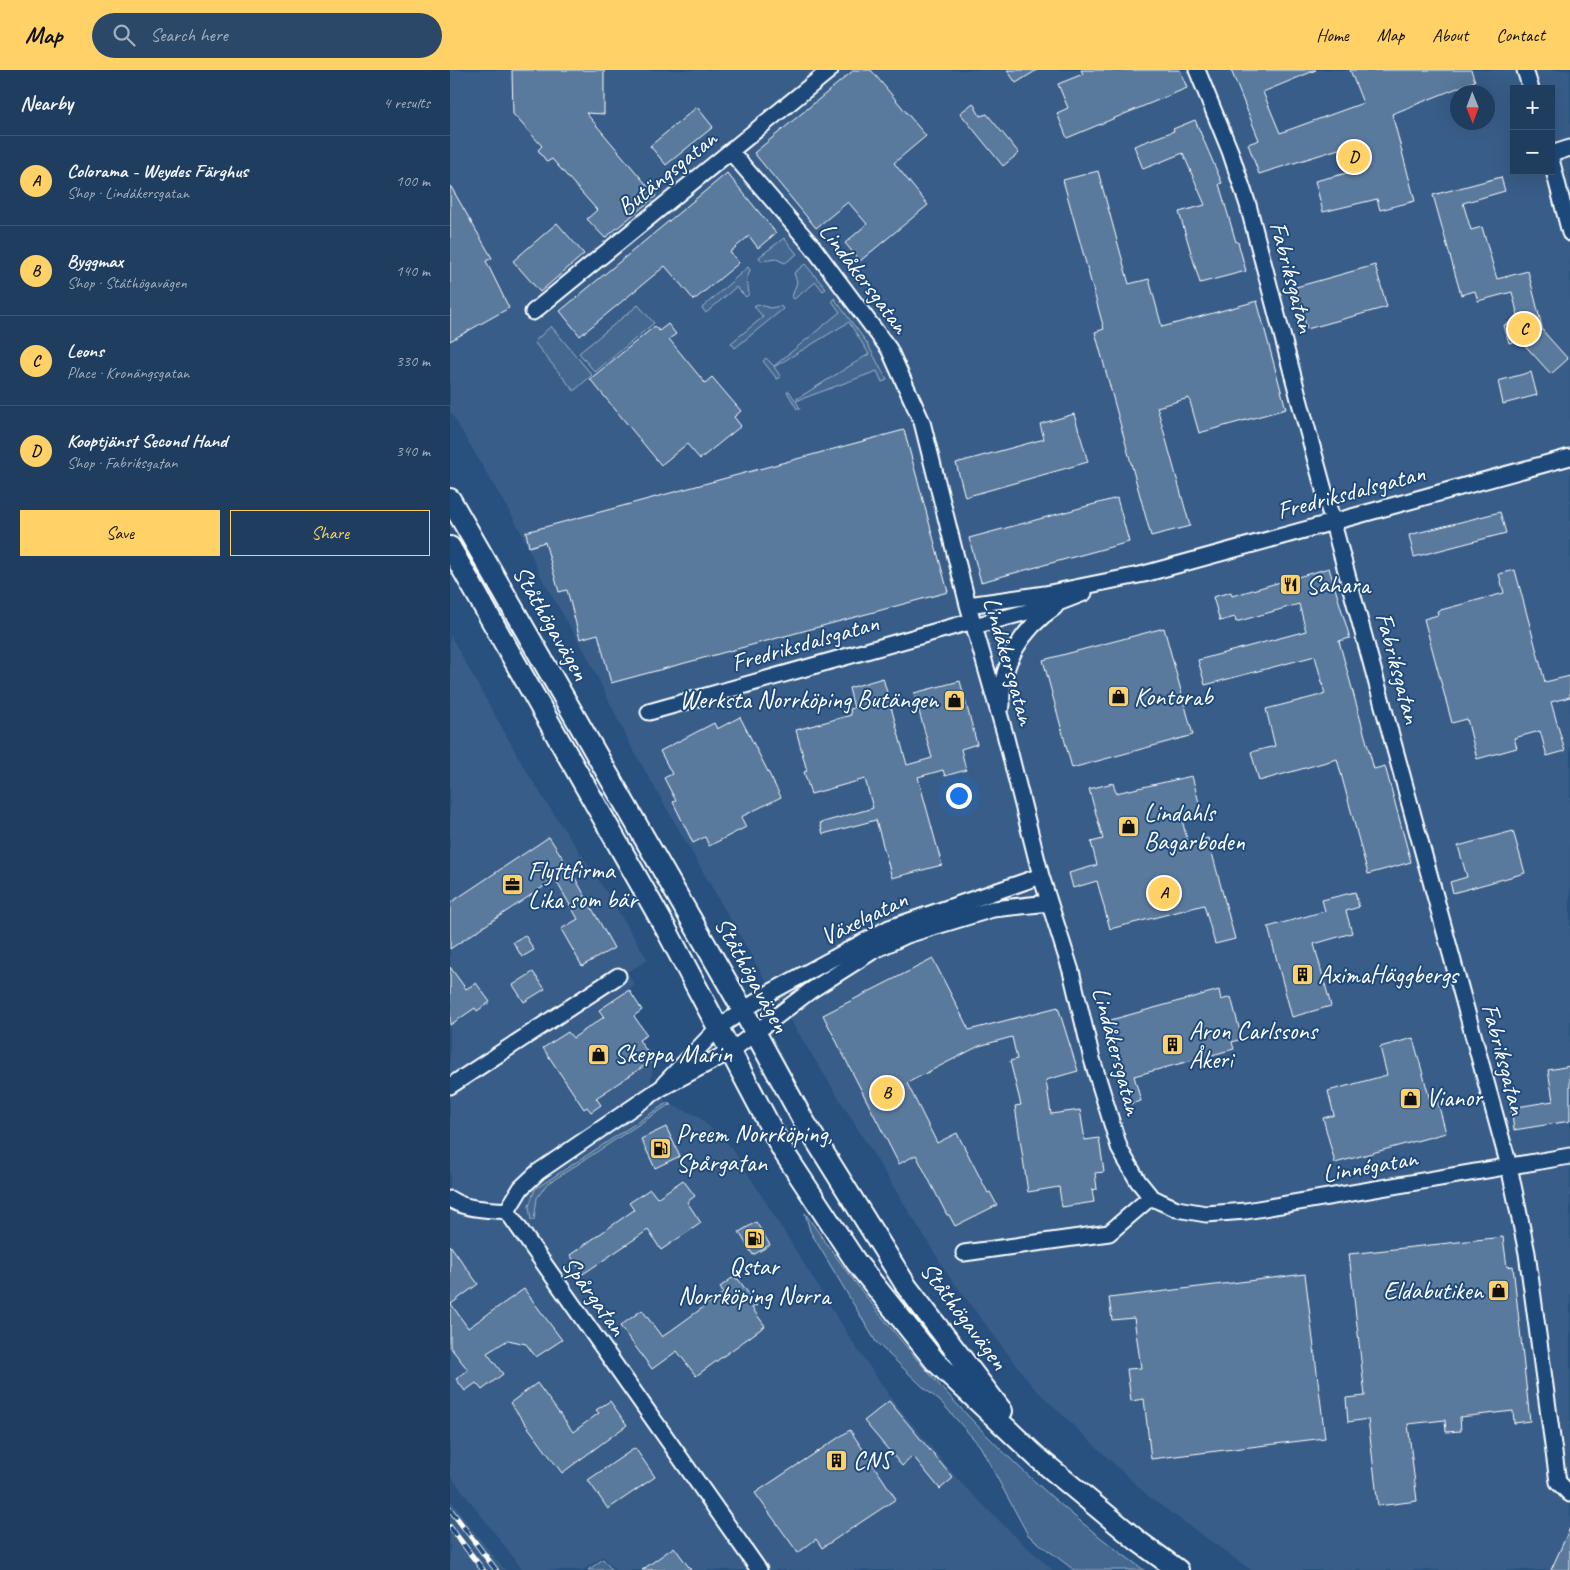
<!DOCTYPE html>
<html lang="en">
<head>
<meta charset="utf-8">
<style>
	body { margin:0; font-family:Caveat,sans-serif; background:#2b4868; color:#f1f3f6 }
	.controls { position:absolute; right:15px; top:15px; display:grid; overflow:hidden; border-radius:0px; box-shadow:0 5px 20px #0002 }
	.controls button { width:45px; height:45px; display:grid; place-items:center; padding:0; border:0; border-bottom:1px solid #3c5674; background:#1e3d5f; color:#f1f3f6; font:25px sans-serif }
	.compass { position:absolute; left:1000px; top:15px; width:45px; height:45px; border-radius:50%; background:#1e3d5f; box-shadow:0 5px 20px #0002; rotate:179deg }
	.you { position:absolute; left:508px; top:725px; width:18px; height:18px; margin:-12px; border:4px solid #fff; border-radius:50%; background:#1a73e8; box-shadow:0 0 0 8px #1a73e833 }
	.badge { display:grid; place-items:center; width:32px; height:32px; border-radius:50%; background:#ffd166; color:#111; font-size:16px; font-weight:700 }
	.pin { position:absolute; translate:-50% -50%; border:2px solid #fff; box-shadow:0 1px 5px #0006 }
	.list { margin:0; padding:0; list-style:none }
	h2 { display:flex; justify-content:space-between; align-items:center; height:65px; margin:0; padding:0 20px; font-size:21px }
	h2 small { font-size:16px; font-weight:400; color:#a1aebd }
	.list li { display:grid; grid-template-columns:32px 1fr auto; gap:15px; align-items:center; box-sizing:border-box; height:90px; padding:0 20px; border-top:1px solid #3c5674 }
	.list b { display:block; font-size:19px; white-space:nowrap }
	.list p { margin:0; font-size:16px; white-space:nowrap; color:#a1aebd }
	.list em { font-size:16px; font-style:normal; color:#a1aebd }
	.actions { display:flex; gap:10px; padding:15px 20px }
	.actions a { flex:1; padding:11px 0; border:1px solid #ffd166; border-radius:0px; text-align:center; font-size:18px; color:#ffd166 }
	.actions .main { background:#ffd166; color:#111 }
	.icon { flex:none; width:28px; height:28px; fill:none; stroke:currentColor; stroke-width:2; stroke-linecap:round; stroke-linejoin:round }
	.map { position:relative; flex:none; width:1120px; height:1500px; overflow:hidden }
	header { display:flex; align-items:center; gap:30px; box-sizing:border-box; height:70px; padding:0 25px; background:#ffd166; color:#111 }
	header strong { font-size:24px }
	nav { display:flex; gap:28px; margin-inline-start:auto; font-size:18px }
	.search { width:350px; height:45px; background:#2b4868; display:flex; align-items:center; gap:12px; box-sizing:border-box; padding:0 18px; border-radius:28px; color:#a1aebd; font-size:19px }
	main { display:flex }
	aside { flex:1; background:#1e3d5f }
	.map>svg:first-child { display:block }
	.built { fill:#375d88; fill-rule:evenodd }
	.green { fill:#446890; stroke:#a2b4c8 }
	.building { fill:#5a7a9d; stroke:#fff }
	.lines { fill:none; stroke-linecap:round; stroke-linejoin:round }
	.minor-casing { stroke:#fff; stroke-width:19 }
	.secondary-casing { stroke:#fff; stroke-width:24 }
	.minor { stroke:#1f4a7a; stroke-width:15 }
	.secondary { stroke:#1f4a7a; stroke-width:20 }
	.rail-casing { stroke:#fff; stroke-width:5.5 }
	.rail { stroke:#1f4a7a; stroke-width:4; stroke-dasharray:11; stroke-linecap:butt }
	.labels { text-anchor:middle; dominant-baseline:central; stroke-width:4; stroke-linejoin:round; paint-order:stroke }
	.street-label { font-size:25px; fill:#fff; stroke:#1f4a7a }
	.poi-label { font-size:25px; fill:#fff; stroke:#1f4a7a; text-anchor:start }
</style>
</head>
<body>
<header>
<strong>Map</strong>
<div class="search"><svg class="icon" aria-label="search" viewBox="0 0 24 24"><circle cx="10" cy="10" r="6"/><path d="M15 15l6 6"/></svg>Search here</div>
<nav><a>Home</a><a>Map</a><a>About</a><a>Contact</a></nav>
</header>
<main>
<aside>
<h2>Nearby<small>4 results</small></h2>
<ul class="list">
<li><span class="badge">A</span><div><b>Colorama - Weydes Färghus</b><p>Shop · Lindåkersgatan</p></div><em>100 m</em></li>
<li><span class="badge">B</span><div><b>Byggmax</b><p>Shop · Ståthögavägen</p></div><em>140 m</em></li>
<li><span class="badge">C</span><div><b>Leons</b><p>Place · Kronängsgatan</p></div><em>330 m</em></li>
<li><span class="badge">D</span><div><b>Kooptjänst Second Hand</b><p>Shop · Fabriksgatan</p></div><em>340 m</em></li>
</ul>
<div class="actions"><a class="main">Save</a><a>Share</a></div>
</aside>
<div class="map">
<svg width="1120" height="1500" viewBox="0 0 1120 1500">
	<rect width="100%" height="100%" fill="#28517f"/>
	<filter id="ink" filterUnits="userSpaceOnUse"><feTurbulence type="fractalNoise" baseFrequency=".02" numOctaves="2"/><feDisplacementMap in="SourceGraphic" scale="10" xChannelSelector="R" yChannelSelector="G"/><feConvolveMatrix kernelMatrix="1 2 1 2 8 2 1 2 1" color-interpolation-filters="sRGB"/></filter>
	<g filter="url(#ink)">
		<!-- built -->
		<path class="built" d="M 0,0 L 1120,0 L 1120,1500 L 801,1500 L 699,1427 L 583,1317 L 498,1205 L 310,901 L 182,678 L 135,582 L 92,509 L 69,458 L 0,341 ZM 1064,19 L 1101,19 L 1101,101 L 1064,101 ZM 1008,22 L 1038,22 L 1038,52 L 1008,52 Z
			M 0,565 L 74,697 L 99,737 L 150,812 L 198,890 L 177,902 L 184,914 L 179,920 L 192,940 L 184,946 L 197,965 L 190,970 L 203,990 L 201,1012 L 217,1033 L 248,1046 L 282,1078 L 402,1271 L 441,1328 L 509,1411 L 570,1471 L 603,1500 L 165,1500 L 153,1486 L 133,1500 L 73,1500 L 0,1405 Z
			M 0,1429 L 14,1449 L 55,1500 L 0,1500 Z"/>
		<!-- green -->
		<path class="green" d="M 334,168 L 347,184 L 335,193 L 326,189 L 311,191 L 309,187 Z
			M 355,194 L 376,219 L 373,221 L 366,212 L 344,229 L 342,227 L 347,212 L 344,203 Z
			M 298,197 L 300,200 L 297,209 L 299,224 L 296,227 L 286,217 L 256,243 L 252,238 Z
			M 384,228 L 417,273 L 437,310 L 432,312 L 427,301 L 346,331 L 350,339 L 347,339 L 337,322 L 339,321 L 345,330 L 419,284 L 399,252 L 324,297 L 331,307 L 327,309 L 313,291 L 316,288 L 324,296 L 390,242 L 382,231 Z
			M 307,234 L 320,238 L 331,236 L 333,239 L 285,278 L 281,273 L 313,247 L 304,236 Z
			M 188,235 L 204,253 L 145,302 L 129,283 Z
			M 101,256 L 142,305 L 124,321 L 84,272 Z
			M 217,1033 L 222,1035 L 217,1036 L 96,1115 L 87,1128 L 84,1150 L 81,1150 L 79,1136 L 85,1119 Z
			M 355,1143 C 448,1278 560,1405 694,1500 L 624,1500 L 578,1465 L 530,1376 L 492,1333 L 473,1317 L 426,1272 L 360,1161 Z
			M 153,1489 L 162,1500 L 138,1500 Z"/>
		<!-- building -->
		<path class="building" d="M 62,0 L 154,0 L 154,44 L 136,43 L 206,126 L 155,168 L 137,149 L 147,140 L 102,89 L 97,92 L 88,80 L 92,76 L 63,44 Z
			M 404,0 L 421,0 L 476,66 L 444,93 L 478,135 L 410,191 L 395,173 L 417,154 L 398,132 L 366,158 L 304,83 Z
			M 557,0 L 587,0 L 566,13 Z
			M 631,0 L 730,0 L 737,18 L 617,68 L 607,43 L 618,38 L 608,14 L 633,4 Z
			M 781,0 L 866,0 L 813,22 L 830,63 L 913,33 L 900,0 L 1021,0 L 1025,11 L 942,44 L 965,131 L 930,140 L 927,129 L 873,142 L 865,111 L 901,102 L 895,77 L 809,104 L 798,74 L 809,70 Z
			M 523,33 L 530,46 L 537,44 L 569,83 L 553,96 L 510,43 Z
			M 247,37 L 263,57 L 216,95 L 200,76 Z
			M 745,50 L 772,113 L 769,114 L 786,172 L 788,172 L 796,201 L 750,213 L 729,142 L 755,135 L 733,83 L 693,99 L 684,76 L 724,61 L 723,59 Z
			M 648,101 L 679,214 L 699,209 L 712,257 L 807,231 L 836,339 L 749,363 L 739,328 L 707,337 L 740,456 L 701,466 L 645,262 L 654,259 L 613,110 Z
			M 277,103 L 326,163 L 308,178 L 299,166 L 280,182 L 289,193 L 244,230 L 215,196 L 130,266 L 110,241 Z
			M 1051,107 L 1055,121 L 1013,133 L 1021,160 L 1032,157 L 1047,209 L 1078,201 L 1093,261 L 1118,289 L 1101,304 L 1070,270 L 1059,273 L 1054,255 L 1069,250 L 1062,222 L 1028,231 L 1025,221 L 1011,225 L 983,125 Z
			M 0,115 L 42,188 L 36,191 L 59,238 L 0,271 Z
			M 107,153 L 134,184 L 90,222 L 63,191 Z
			M 925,195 L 937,237 L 857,259 L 846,217 Z
			M 218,254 L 226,264 L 219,269 L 255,313 L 262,307 L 291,341 L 284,347 L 291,356 L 250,389 L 237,374 L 211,395 L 140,309 L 205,256 L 209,261 Z
			M 1081,302 L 1087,325 L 1053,334 L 1048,311 Z
			M 624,344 L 638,392 L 515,427 L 506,393 L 594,369 L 590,354 Z
			M 454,360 L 498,522 L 161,613 L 148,564 L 130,569 L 117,520 L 109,522 L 95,472 L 79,477 L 76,462 Z
			M 667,428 L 679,472 L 531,512 L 519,468 Z
			M 1050,442 L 1056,463 L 964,487 L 959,465 Z
			M 879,498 L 900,568 L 889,571 L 924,699 L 935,696 L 961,792 L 918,804 L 887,689 L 809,711 L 801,682 L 825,676 L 816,639 L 875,624 L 865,586 L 755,615 L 748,590 L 856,561 L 849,534 L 786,552 L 785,547 L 770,551 L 763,527 L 781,522 L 782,526 Z
			M 1065,500 L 1095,612 L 1120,606 L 1120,627 L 1101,632 L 1115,681 L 1097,686 L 1090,661 L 1064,668 L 1067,678 L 1027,689 L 1017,649 L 1002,653 L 974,549 L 988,545 L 987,541 L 1054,523 L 1049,504 Z
			M 714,558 L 743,665 L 622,698 L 593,590 Z
			M 433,608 L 457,695 L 482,688 L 464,623 L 510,611 L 527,674 L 511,679 L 516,700 L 495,706 L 493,700 L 468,707 L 492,795 L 442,808 L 426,750 L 373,764 L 370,753 L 423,738 L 415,709 L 361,724 L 354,702 L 357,701 L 346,660 L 401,645 L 400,639 L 404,638 L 399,618 Z
			M 290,647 L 331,727 L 291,747 L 296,757 L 259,776 L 255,767 L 243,773 L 223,732 L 226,731 L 214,708 L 222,704 L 210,681 L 264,653 L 267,659 Z
			M 742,706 L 752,744 L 732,750 L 738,773 L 758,768 L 785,869 L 765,874 L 754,835 L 660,859 L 647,811 L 623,818 L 619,803 L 647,795 L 641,772 L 653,769 L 639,719 L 663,713 L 666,723 Z
			M 1063,761 L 1075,803 L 1003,823 L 1000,812 L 1017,807 L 1008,776 Z
			M 99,767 L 120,799 L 164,878 L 132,896 L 111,859 L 128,849 L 105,809 L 0,879 L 0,833 Z
			M 905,822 L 909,837 L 896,841 L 902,863 L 864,874 L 881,936 L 842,947 L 818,857 L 875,841 L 872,830 Z
			M 75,865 L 84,880 L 72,887 L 63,872 Z
			M 483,889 L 519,960 L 608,937 L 628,1001 L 596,1010 L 601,1044 L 630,1040 L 635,1070 L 649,1068 L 654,1102 L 645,1103 L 647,1119 L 642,1120 L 644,1132 L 612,1137 L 609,1117 L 578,1122 L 565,1036 L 571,1035 L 560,991 L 567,989 L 562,967 L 529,976 L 457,1013 L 487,1073 L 507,1063 L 538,1123 L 540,1122 L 547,1135 L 505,1156 L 499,1145 L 497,1145 L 466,1085 L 449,1094 L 373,945 Z
			M 0,897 L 16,919 L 26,913 L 40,932 L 27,941 L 25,938 L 0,955 Z
			M 83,902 L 95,919 L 74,932 L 63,915 Z
			M 179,920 L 192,940 L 184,946 L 197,965 L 189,970 L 203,990 L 146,1028 L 151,1035 L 141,1042 L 137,1037 L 134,1039 L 93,978 L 118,962 L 123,968 L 154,947 L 149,940 Z
			M 769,920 L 771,930 L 781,927 L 792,969 L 782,972 L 784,979 L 684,1006 L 691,1031 L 680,1034 L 657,951 Z
			M 963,968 L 980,1030 L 987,1029 L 996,1063 L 885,1093 L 873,1048 L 884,1045 L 878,1021 L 937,1005 L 930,977 Z
			M 1120,996 L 1120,1051 L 1064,1060 L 1061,1038 L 1103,1031 L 1098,1000 Z
			M 216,1057 L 230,1086 L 205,1098 L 191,1069 Z
			M 233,1110 L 245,1126 L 237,1132 L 251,1153 L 211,1180 L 198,1160 L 133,1204 L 120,1185 L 184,1140 L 179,1133 L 200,1119 L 207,1128 Z
			M 306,1152 L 320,1175 L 303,1185 L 289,1162 Z
			M 1053,1167 L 1057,1197 L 1063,1196 L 1080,1351 L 1064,1353 L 1063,1341 L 1010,1347 L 1011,1361 L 996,1362 L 995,1350 L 958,1354 L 967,1431 L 928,1436 L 918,1349 L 898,1352 L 896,1328 L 915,1326 L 899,1184 Z
			M 0,1175 L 28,1214 L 1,1234 L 18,1258 L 74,1219 L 112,1270 L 86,1287 L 76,1274 L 58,1270 L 37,1283 L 53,1304 L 32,1320 L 26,1313 L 15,1321 L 6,1309 L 18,1300 L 0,1277 Z
			M 855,1204 L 875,1368 L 701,1389 L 694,1329 L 681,1331 L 677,1299 L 691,1298 L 684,1248 L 662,1250 L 659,1228 Z
			M 282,1208 L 288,1209 L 307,1235 L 302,1238 L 315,1256 L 246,1306 L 227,1281 L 202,1299 L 170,1256 L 192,1240 L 212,1267 L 273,1223 L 270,1217 Z
			M 87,1313 L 123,1362 L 149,1343 L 146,1340 L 160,1331 L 177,1355 L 112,1403 L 60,1333 Z
			M 439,1331 L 503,1408 L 490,1419 L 463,1386 L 452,1396 L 414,1351 Z
			M 400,1360 L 446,1429 L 372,1478 L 366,1469 L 348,1483 L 305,1423 Z
			M 185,1378 L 205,1407 L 158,1439 L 138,1410 Z
			M 1120,1458 L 1120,1500 L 1101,1500 Z
			M 224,1477 L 241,1500 L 192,1500 Z"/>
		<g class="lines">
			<defs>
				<path id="minor" d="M 747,0 L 780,81 L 798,135 L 849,329 L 1059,1096 L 1077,1183 L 1108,1412 L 1120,1424
					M 1075,0 L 1081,19
					M 281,82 L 362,176 L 439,279 L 472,352 L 518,535 L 555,664 L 591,806 L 621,901 L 642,989 L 670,1080 L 688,1111 L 701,1127 L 711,1132 L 727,1139 L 756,1144 L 796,1141 L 1120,1086
					M 1101,84 L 1120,78
					M 1101,89 L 1120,163
					M 83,242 L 380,0
					M 518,535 L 595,524 L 694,504 L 1120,387
					M 524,556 L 603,535 L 634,523
					M 552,635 C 549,595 572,559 605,537
					M 199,642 L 523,551
					M 215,1013 L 269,957 L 321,922 L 439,858 L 591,806
					M 0,1016 L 168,906
					M 0,1129 C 16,1140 38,1139 57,1141
					M 514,1183 L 659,1163 L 701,1127
					M 309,1500 L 57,1141 L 71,1118 L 88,1102 L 211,1018 L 281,981 L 360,921 L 423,881 L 457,865 L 543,839 L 599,833"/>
				<path id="secondary" d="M 0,429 L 293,940 L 352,1048 L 457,1217 L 552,1341
					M 0,477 L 216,859 L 333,1081 L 406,1192 L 485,1291 L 588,1388 L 688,1471 L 728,1500"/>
			</defs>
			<!-- minor casing -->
			<use href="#minor" class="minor-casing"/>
			<!-- secondary casing -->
			<use href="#secondary" class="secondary-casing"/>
			<!-- minor -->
			<use href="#minor" class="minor"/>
			<!-- secondary -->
			<use href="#secondary" class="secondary"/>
			<defs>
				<path id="rail" d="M 0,1439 L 46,1500
					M 0,1457 L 33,1500"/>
			</defs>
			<!-- rail casing -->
			<use href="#rail" class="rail-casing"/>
			<!-- rail -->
			<use href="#rail" class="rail"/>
		</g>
	</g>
	<!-- icons -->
	<defs>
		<symbol id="restaurant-square" viewBox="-11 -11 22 22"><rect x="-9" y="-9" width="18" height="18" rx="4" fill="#ffd166" stroke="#1f4a7a"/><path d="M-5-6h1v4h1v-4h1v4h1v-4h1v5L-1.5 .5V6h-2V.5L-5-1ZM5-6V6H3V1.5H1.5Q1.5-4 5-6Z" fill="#111"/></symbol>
		<symbol id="shop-square" viewBox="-11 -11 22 22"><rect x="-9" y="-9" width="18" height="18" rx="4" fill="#ffd166" stroke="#1f4a7a"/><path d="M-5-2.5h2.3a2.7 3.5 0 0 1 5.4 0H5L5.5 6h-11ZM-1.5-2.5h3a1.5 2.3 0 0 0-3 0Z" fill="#111"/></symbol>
		<symbol id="office-square" viewBox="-11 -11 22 22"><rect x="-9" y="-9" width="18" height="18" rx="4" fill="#ffd166" stroke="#1f4a7a"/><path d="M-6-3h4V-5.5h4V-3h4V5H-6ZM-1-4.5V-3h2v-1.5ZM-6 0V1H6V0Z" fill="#111"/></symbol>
		<symbol id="building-square" viewBox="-11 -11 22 22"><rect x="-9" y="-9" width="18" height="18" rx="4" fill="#ffd166" stroke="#1f4a7a"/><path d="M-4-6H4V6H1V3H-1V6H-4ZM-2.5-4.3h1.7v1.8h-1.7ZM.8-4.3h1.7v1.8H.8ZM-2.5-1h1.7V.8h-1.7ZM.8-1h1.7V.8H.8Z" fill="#111"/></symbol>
		<symbol id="fuel-square" viewBox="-11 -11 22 22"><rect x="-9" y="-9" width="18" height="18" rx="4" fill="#ffd166" stroke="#1f4a7a"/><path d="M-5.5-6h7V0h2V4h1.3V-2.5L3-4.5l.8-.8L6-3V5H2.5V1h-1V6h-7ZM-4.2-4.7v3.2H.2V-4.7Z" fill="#111"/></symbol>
	</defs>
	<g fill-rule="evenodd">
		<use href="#restaurant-square" x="828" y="502" width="25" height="25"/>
		<use href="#shop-square" x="656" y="614" width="25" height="25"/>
		<use href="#shop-square" x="492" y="618" width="25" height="25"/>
		<use href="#shop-square" x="666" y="744" width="25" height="25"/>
		<use href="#office-square" x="50" y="802" width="25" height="25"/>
		<use href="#building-square" x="840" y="892" width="25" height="25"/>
		<use href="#building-square" x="710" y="962" width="25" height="25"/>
		<use href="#shop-square" x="136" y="972" width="25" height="25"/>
		<use href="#shop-square" x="948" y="1016" width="25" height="25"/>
		<use href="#fuel-square" x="198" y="1066" width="25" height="25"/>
		<use href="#fuel-square" x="292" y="1156" width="25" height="25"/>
		<use href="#shop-square" x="1036" y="1208" width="25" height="25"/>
		<use href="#building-square" x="374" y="1378" width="25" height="25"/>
	</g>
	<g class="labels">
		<!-- street labels -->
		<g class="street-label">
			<text transform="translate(217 103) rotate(-39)">Butängsgatan</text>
			<text transform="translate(842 207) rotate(75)">Fabriksgatan</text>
			<text transform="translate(414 208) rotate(53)">Lindåkersgatan</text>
			<text transform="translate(901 422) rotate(-15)">Fredriksdalsgatan</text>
			<text transform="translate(101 553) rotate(60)">Ståthögavägen</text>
			<text transform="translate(355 573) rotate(-16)">Fredriksdalsgatan</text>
			<text transform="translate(559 591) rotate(74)">Lindåkersgatan</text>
			<text transform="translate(948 598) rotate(75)">Fabriksgatan</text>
			<text transform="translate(414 848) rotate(-26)">Växelgatan</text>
			<text transform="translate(302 905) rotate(61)">Ståthögavägen</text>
			<text transform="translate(667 981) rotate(75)">Lindåkersgatan</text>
			<text transform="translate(1054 989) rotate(75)">Fabriksgatan</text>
			<text transform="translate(920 1096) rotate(-10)">Linnégatan</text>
			<text transform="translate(144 1226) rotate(54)">Spårgatan</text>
			<text transform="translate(514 1246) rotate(53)">Ståthögavägen</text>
		</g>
		<!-- poi labels -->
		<g class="poi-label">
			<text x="856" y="515">Sahara</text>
			<text x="684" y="627">Kontorab</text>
			<text x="488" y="630" text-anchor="end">Werksta Norrköping Butängen</text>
			<text x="694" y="743">Lindahls<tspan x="694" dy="29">Bagarboden</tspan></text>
			<text x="78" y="801">Flyttfirma<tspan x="78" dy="29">Lika som bär</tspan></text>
			<text x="868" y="905">AximaHäggbergs</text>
			<text x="739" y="961">Aron Carlssons<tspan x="739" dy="29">Åkeri</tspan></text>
			<text x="164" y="984">Skeppa Marin</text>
			<text x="976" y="1028">Vianor</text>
			<text x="226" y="1064">Preem Norrköping,<tspan x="226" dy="29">Spårgatan</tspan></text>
			<text x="304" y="1197" text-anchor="middle">Qstar<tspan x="304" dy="29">Norrköping Norra</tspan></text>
			<text x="1033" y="1221" text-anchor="end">Eldabutiken</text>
			<text x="403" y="1391">CNS</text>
		</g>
	</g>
</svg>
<div class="controls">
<button>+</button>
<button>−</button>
</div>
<svg class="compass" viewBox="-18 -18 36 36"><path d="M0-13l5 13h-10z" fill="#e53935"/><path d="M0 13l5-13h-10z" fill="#a1aebd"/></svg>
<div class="you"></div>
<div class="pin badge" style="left:714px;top:823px">A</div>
<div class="pin badge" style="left:437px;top:1023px">B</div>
<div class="pin badge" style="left:1074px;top:259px">C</div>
<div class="pin badge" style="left:904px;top:87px">D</div>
</div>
</main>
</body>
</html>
